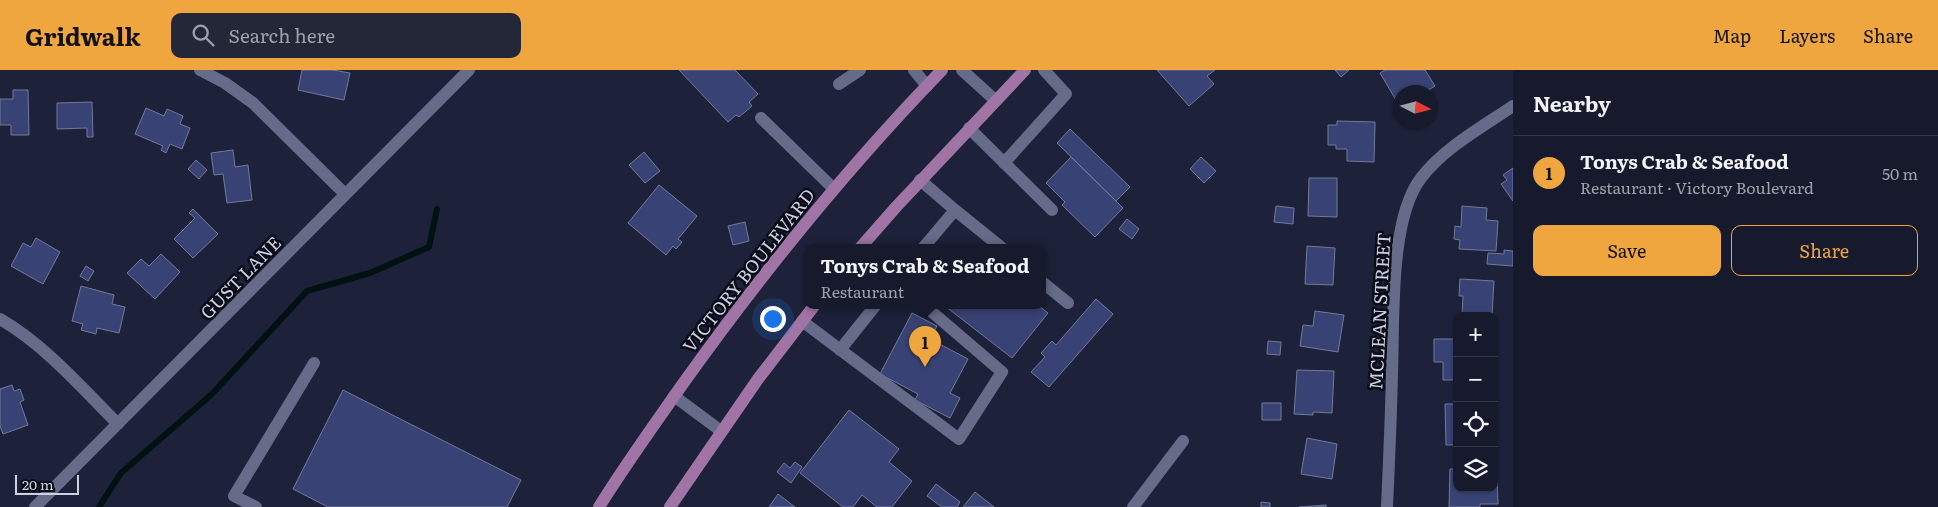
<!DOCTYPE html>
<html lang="en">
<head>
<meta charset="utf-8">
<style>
	body { margin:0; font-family:Literata,serif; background:#232738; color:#f1f3f6 }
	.controls { position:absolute; right:15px; bottom:15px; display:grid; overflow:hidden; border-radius:10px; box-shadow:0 1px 4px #0004 }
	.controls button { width:45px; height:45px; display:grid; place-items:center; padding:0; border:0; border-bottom:1px solid #353848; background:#161a2c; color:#f1f3f6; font:25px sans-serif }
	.compass { position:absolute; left:1393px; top:15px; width:45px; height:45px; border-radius:50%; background:#161a2c; box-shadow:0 1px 4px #0004; rotate:96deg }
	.scale { position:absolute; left:15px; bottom:12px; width:64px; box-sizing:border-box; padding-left:5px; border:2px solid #cdd1e2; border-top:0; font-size:14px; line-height:18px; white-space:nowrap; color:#cdd1e2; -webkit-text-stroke:4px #0a0c17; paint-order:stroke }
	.you { position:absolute; left:772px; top:248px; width:18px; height:18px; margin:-12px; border:4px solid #fff; border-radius:50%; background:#1a73e8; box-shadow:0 0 0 8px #1a73e833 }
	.badge { display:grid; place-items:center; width:32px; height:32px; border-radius:50%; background:#f0a63f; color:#111; font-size:16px; font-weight:700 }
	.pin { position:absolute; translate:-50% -41px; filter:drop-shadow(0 1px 2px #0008) }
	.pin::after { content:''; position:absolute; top:26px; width:18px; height:15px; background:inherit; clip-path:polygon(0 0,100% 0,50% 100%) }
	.popup { position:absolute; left:804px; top:174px; width:242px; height:65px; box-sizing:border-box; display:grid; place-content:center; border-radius:10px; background:#161a2c; filter:drop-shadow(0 1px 4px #0005); font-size:16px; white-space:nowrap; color:#9ea1a9 }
	.popup b { font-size:19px; color:#f1f3f6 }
	.popup::after { content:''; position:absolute; left:50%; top:100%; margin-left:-10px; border:10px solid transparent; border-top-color:#161a2c }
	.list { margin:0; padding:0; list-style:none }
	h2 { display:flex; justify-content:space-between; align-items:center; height:65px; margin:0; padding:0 20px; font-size:21px }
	h2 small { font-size:16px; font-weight:400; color:#9ea1a9 }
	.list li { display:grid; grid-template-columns:32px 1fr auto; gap:15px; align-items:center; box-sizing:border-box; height:75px; padding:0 20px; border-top:1px solid #353848 }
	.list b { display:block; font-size:19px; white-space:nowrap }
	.list p { margin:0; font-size:16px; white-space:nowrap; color:#9ea1a9 }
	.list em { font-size:16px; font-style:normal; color:#9ea1a9 }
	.actions { display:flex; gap:10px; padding:15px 20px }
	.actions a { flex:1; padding:11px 0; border:1px solid #f0a63f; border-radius:10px; text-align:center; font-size:18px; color:#f0a63f }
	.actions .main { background:#f0a63f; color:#111 }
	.icon { flex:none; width:28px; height:28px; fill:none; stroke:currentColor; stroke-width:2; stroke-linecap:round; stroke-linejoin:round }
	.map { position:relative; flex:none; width:1513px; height:437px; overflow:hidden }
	header { display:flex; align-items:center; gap:30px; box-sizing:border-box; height:70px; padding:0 25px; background:#f0a63f; color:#111 }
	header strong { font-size:24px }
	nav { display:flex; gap:28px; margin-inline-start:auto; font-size:18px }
	.search { width:350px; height:45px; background:#232738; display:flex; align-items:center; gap:12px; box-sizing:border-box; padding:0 18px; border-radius:10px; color:#9ea1a9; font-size:19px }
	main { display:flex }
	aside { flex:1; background:#161a2c }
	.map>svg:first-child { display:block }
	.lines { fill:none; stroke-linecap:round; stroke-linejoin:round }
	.stream { stroke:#001112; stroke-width:6 }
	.building { fill:#394274; stroke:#727a98 }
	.minor { stroke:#656b89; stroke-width:12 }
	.major { stroke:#a174a6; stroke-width:12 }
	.labels { text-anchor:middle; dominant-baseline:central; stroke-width:5; stroke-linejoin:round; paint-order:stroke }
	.street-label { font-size:18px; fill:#cdd1e2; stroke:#0a0c17 }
</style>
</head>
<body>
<header>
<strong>Gridwalk</strong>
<div class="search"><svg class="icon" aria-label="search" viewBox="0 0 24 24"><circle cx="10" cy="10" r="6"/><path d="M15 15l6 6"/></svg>Search here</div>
<nav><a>Map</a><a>Layers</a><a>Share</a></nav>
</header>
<main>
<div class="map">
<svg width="1513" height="437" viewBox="0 0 1513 437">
	<rect width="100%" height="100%" fill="#1d223a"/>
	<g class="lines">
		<!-- stream -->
		<path class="stream" d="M 99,437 L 121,403 L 212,324 L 307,221 L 370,203 L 429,177 L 437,139"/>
	</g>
	<!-- building -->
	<path class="building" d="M 302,0 L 333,0 L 350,3 L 344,30 L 298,20 Z
		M 679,0 L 735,0 L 758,24 L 749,32 L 752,36 L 739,47 L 736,45 L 728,52 Z
		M 1157,0 L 1215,0 L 1207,6 L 1214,14 L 1189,36 Z
		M 1335,0 L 1349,0 L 1341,7 Z
		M 1385,0 L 1425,0 L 1435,16 L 1425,22 L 1400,22 L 1400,37 L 1380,3 Z
		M 13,20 L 28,20 L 29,65 L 11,65 L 11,55 L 0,55 L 0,29 L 13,29 Z
		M 92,32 L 93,67 L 87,67 L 87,58 L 57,59 L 57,33 Z
		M 146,38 L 164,46 L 167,39 L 183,46 L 180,54 L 190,58 L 182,79 L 170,74 L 166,83 L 161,80 L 163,76 L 135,64 Z
		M 1337,51 L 1375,52 L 1374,92 L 1347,91 L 1347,79 L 1336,79 L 1336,75 L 1328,75 L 1328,55 L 1337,55 Z
		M 1070,59 L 1130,117 L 1116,131 L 1057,73 Z
		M 233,80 L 235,97 L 248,95 L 252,130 L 227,133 L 223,104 L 214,105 L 211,83 Z
		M 644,82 L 660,101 L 645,113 L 629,95 Z
		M 1071,87 L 1123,138 L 1095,167 L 1062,135 L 1065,132 L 1046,113 Z
		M 1201,87 L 1216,101 L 1204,113 L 1190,99 Z
		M 196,90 L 207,100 L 199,109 L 188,99 Z
		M 1513,98 L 1513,131 L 1501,114 L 1507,110 L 1503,105 Z
		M 1309,108 L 1337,108 L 1337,147 L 1308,146 Z
		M 659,115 L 697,146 L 678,169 L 682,172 L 676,179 L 673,176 L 666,185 L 628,153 Z
		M 1276,136 L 1294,138 L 1293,154 L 1274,152 Z
		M 1462,136 L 1487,138 L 1486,150 L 1498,151 L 1496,181 L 1459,179 L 1460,170 L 1454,169 L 1455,156 L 1461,157 Z
		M 193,139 L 218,164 L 193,188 L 174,169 L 195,148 L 189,143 Z
		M 1127,149 L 1139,159 L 1132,169 L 1119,159 Z
		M 745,152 L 749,171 L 733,175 L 728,156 Z
		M 36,168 L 60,182 L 43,214 L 11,196 L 23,173 L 31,177 Z
		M 1307,176 L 1335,178 L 1333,215 L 1305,214 Z
		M 1504,180 L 1513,181 L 1513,196 L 1487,194 L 1488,183 L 1504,184 Z
		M 161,184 L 180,202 L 155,229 L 127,203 L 141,189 L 149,196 Z
		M 86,196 L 94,201 L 88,211 L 80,206 Z
		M 1460,209 L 1494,211 L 1492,246 L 1462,246 L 1463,226 L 1459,226 Z
		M 81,216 L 114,225 L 112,234 L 125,237 L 119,263 L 97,258 L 96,264 L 81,260 L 83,254 L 72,251 Z
		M 1096,229 L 1113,244 L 1049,317 L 1031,302 L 1045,287 L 1041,283 L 1052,271 L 1056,275 Z
		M 945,236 L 1039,236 L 1048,243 L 1012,288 Z
		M 1315,241 L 1344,245 L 1338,282 L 1300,276 L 1303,255 L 1313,256 Z
		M 912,243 L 937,256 L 930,269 L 968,289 L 950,323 L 960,328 L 950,348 L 915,330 L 918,324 L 880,304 Z
		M 1434,269 L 1457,269 L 1457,310 L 1443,310 L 1443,292 L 1434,292 Z
		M 1268,271 L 1281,272 L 1280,285 L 1267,284 Z
		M 1297,300 L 1334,301 L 1332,343 L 1313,342 L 1313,345 L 1294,344 Z
		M 12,315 L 14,321 L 20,319 L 24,330 L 20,332 L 28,355 L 3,364 L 0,356 L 0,319 Z
		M 343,320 L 521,410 L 507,437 L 328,437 L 293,419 Z
		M 1262,333 L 1281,333 L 1281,350 L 1262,350 Z
		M 1445,334 L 1457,334 L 1457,375 L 1446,375 Z
		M 849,340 L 899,379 L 889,392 L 912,411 L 892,437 L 877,437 L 862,425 L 853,437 L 843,437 L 800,403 Z
		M 1307,368 L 1337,374 L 1332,409 L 1301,404 Z
		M 795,392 L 802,397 L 791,413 L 777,402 L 784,393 L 790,398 Z
		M 1450,399 L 1457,399 L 1457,418 L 1494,418 L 1494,405 L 1497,405 L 1498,434 L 1480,434 L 1480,437 L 1449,437 Z
		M 936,414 L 960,432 L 957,437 L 942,437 L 927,426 Z
		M 975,422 L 994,437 L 963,437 Z
		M 778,424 L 795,437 L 769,437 Z
		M 1261,432 L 1270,433 L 1270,437 L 1261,437 Z
		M 1326,435 L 1326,437 L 1299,437 Z"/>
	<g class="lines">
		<!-- minor -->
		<path class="minor" d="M 200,0 L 225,13 L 253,33 L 345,124
			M 914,0 L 927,16
			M 962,0 L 995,30
			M 839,14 L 860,0
			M 761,48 L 834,119
			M 969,58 L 1052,140
			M 1004,93 L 1066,24 L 1044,0
			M 920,110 L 955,140
			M 923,178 L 955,140 L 1002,178
			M 1042,212 L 1068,233
			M 0,249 C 45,275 81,317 118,354
			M 802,251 L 959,369 L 1002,302 L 925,236
			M 840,280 L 875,236
			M 674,326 L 721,361
			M 35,437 L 469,0
			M 256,437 L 234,426 L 314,293
			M 1133,437 L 1183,371
			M 1387,437 C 1389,393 1391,349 1392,304 C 1394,252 1389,149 1421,108 C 1444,78 1482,57 1513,36"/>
		<!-- major -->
		<path class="major" d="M 860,178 L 896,137 L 1025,0
			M 599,437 C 625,395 654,355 682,315 C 762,203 846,99 942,0
			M 670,437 L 758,309 L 814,236"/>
	</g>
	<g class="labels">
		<!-- street labels -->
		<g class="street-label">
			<text transform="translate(748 200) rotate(-52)">VICTORY BOULEVARD</text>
			<text transform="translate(240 207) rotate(-46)">GUST LANE</text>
			<text transform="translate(1379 241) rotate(-87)">MCLEAN STREET</text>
		</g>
	</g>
</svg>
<div class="controls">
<button>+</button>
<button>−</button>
<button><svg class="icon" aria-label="locate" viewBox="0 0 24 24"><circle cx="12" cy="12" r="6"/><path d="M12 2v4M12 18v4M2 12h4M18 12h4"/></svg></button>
<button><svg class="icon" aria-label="layers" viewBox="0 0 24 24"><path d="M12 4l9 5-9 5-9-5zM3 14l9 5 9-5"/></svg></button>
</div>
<svg class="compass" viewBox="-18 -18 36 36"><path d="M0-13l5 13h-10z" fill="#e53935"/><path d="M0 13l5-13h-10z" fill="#9ea1a9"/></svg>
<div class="scale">20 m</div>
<div class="you"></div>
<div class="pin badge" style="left:925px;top:297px">1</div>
<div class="popup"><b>Tonys Crab &amp; Seafood</b>Restaurant</div>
</div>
<aside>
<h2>Nearby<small></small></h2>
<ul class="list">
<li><span class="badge">1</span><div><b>Tonys Crab &amp; Seafood</b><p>Restaurant · Victory Boulevard</p></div><em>50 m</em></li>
</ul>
<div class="actions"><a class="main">Save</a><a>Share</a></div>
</aside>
</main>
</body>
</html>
